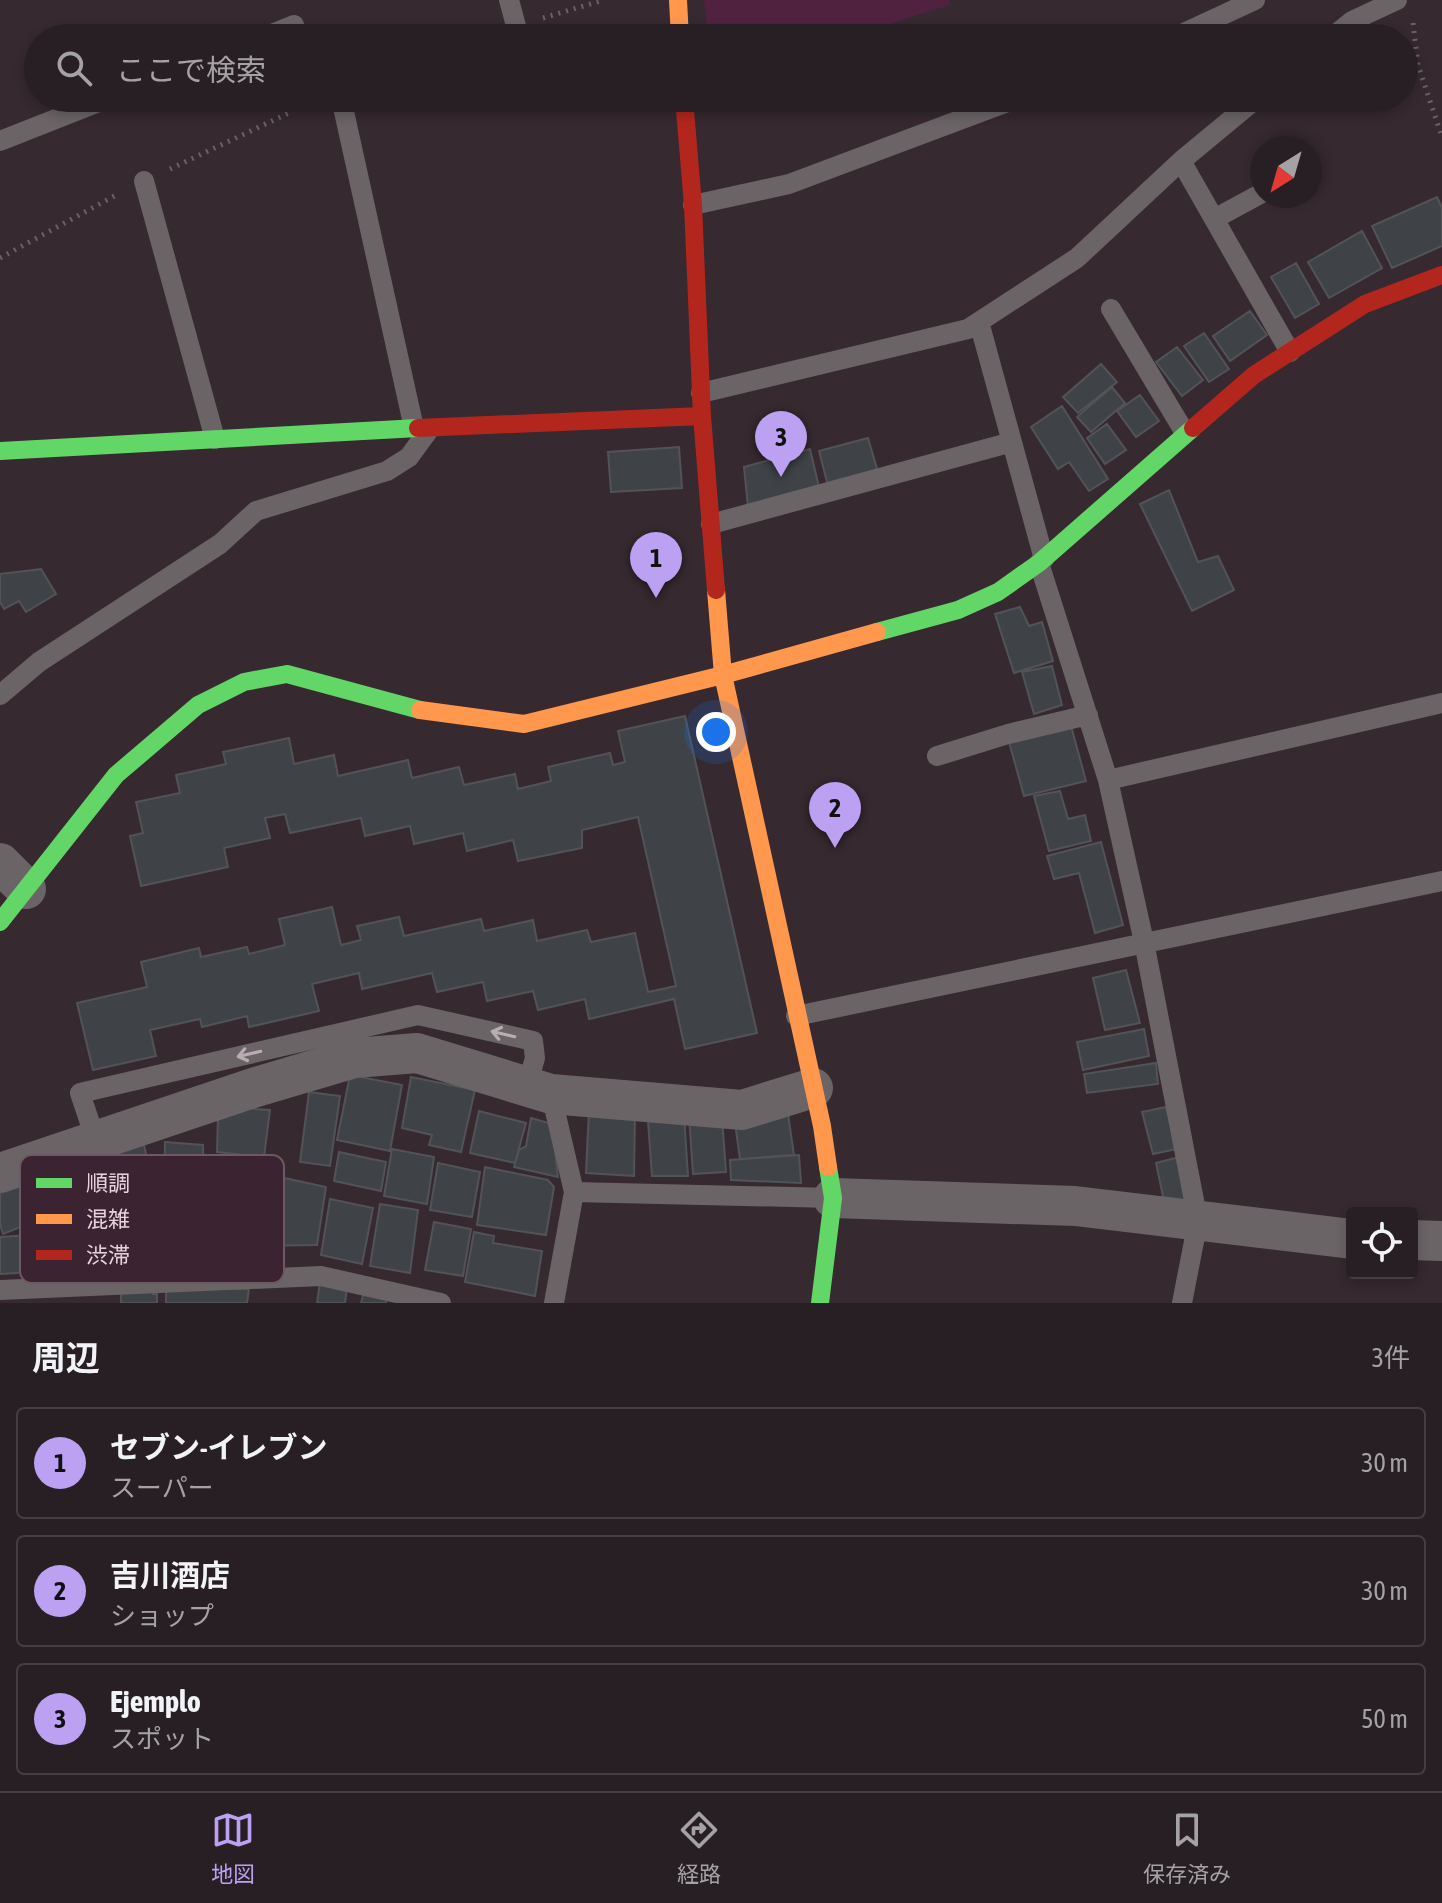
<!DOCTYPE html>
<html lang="ja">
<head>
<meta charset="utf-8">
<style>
	body { margin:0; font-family:"Asap Condensed","Noto Sans JP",sans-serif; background:#30272c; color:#f1f3f6 }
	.controls { position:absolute; right:24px; bottom:24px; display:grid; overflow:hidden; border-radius:8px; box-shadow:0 4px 12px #0003 }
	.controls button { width:72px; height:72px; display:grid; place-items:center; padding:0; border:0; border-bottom:2px solid #443d41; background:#281f24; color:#f1f3f6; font:40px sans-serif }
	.compass { position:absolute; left:1250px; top:136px; width:72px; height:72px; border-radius:50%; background:#281f24; box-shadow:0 4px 12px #0003; rotate:217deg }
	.you { position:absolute; left:716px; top:732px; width:28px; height:28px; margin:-20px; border:6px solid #fff; border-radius:50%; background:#1a73e8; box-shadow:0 0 0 12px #1a73e833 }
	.badge { display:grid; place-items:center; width:52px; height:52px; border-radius:50%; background:#bca0f2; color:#111; font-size:26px; font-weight:700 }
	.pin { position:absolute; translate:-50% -66px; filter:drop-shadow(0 2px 4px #0008) }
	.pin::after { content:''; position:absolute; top:42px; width:28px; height:24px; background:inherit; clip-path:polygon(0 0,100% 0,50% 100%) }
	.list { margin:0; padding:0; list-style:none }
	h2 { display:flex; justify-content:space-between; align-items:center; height:104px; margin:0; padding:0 32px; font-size:34px }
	h2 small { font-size:26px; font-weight:400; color:#a5a2a6 }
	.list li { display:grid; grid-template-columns:52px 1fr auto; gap:24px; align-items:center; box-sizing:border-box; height:112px; margin:0 16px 16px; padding:0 16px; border:2px solid #443d41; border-radius:8px }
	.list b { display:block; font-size:30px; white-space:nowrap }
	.list p { margin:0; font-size:26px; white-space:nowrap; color:#a5a2a6 }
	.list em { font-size:26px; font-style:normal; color:#a5a2a6 }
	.icon { flex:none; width:44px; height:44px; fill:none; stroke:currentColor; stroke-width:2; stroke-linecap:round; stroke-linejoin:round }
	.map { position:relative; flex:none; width:1442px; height:1303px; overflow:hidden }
	.search { position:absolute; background:#281f24; box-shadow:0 4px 12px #0003; left:24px; right:24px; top:24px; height:88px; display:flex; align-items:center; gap:20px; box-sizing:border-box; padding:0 28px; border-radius:44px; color:#a5a2a6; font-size:30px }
	.sheet { height:488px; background:#281f24 }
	nav { display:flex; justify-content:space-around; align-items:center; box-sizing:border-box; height:112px; border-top:2px solid #443d41; background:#281f24; font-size:22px; color:#a5a2a6 }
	nav a { display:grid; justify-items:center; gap:4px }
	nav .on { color:#bca0f2 }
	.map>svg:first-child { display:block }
	.green { fill:#50223f }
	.building { fill:#3f4348; stroke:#525357; stroke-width:2 }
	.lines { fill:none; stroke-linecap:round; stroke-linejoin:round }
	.path { stroke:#6a6266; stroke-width:5; stroke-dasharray:2 6; stroke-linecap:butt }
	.lane { stroke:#6a6467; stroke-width:20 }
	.street { stroke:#6a6467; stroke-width:40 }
	.fast { stroke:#63d668; stroke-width:18 }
	.slow { stroke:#ff974d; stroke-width:18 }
	.jam { stroke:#b3261e; stroke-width:18 }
	.oneway { stroke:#b9acb3 }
	.key { fill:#3c2331; stroke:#6e5864; stroke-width:2 }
	.key-label { font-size:22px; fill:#e4d3dc }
</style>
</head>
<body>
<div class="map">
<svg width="1442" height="1303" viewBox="0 0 1442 1303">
	<rect width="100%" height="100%" fill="#362930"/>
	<!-- green -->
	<path class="green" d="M 704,0 L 949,0 L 950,5 L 844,38 L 708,38 Z"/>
	<!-- building -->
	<path class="building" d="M 1437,197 L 1442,208 L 1442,246 L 1392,268 L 1372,226 Z
		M 1362,231 L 1382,268 L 1329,298 L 1308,262 Z
		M 1296,263 L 1319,304 L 1295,318 L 1271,277 Z
		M 1250,311 L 1267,335 L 1230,361 L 1213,336 Z
		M 1204,333 L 1229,369 L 1209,382 L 1184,346 Z
		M 1177,347 L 1203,380 L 1182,396 L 1156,362 Z
		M 1101,364 L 1117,382 L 1078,413 L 1063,397 Z
		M 1112,387 L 1125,403 L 1091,432 L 1077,417 Z
		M 1140,395 L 1159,421 L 1136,437 L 1117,411 Z
		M 1062,406 L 1108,479 L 1089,491 L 1069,462 L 1058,469 L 1031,427 Z
		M 1107,424 L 1126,450 L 1105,464 L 1087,438 Z
		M 868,438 L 878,472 L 828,486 L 819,451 Z
		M 679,447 L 682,488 L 611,492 L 608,452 Z
		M 810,449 L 819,487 L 748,507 L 744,467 Z
		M 1169,490 L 1198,562 L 1218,556 L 1234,590 L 1192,611 L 1140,504 Z
		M 41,569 L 56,594 L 26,612 L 19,601 L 4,609 L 0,602 L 0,574 Z
		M 1020,607 L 1029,626 L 1042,622 L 1053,661 L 1014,673 L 995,614 Z
		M 1052,666 L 1062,705 L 1034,714 L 1022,672 Z
		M 685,716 L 757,1033 L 685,1049 L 674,999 L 589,1019 L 585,999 L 538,1010 L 533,991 L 487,1001 L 483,982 L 437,992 L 432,973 L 362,989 L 359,973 L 312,984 L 319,1011 L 249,1027 L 247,1016 L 202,1027 L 200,1019 L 150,1030 L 156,1056 L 93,1070 L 77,1003 L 147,987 L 141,962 L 199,948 L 201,957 L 247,947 L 249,954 L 285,945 L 279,919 L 332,907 L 341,945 L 361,940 L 357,926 L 399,917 L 404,936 L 481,919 L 484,931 L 533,920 L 537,941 L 587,930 L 591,942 L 635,933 L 648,992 L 676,986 L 638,817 L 582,830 L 582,848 L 518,861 L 513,840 L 467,851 L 463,833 L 414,844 L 410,826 L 365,836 L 361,818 L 290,833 L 285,814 L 265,818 L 270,838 L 224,848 L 228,867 L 141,886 L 130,836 L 143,833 L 136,802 L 180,793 L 176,775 L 226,764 L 223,752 L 289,738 L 294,764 L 334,755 L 338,776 L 408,760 L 412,778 L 459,767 L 464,785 L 515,774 L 518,789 L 551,781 L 548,767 L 610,753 L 613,765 L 625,762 L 618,731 Z
		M 1071,726 L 1086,781 L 1024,796 L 1009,742 Z
		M 1060,791 L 1068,819 L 1085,815 L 1091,841 L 1049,851 L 1034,796 Z
		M 1101,842 L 1123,925 L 1095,933 L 1079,873 L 1054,879 L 1047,856 Z
		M 1126,970 L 1140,1023 L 1105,1030 L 1093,978 Z
		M 1144,1029 L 1149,1056 L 1083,1070 L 1077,1042 Z
		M 1156,1063 L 1158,1084 L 1087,1093 L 1084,1074 Z
		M 350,1075 L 402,1085 L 390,1151 L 337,1140 Z
		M 411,1077 L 475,1090 L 461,1152 L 429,1145 L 432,1135 L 402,1128 Z
		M 309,1092 L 340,1096 L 330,1166 L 300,1162 Z
		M 1166,1107 L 1177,1149 L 1153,1154 L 1142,1112 Z
		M 241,1108 L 270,1110 L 264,1157 L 217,1152 L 218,1115 Z
		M 647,1108 L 684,1115 L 688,1176 L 652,1176 Z
		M 589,1109 L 635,1112 L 634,1176 L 586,1173 Z
		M 479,1111 L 526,1123 L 515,1163 L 470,1153 Z
		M 788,1114 L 794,1155 L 740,1159 L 735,1123 Z
		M 689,1116 L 722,1118 L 726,1172 L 693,1174 Z
		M 531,1118 L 552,1124 L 558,1177 L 514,1167 L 519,1150 L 526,1146 Z
		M 142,1136 L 148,1163 L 142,1166 L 148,1184 L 135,1188 L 156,1239 L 153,1240 L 156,1250 L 136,1258 L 132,1247 L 101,1258 L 91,1233 L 98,1231 L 88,1200 L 90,1171 L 100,1168 L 94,1151 Z
		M 165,1142 L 203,1145 L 203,1248 L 197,1247 L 197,1259 L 162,1258 Z
		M 392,1149 L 434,1157 L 427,1204 L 384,1196 Z
		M 339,1152 L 386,1162 L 381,1191 L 334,1181 Z
		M 799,1155 L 801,1183 L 731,1180 L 730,1160 Z
		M 72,1157 L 84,1187 L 80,1188 L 84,1202 L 3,1234 L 0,1224 L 0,1186 Z
		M 1179,1157 L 1189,1201 L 1165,1206 L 1156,1163 Z
		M 438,1163 L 480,1172 L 472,1217 L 430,1210 Z
		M 485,1167 L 548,1180 L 554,1187 L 546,1235 L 477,1225 Z
		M 266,1174 L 326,1187 L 317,1245 L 256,1246 Z
		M 330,1199 L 373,1208 L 362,1264 L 321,1255 Z
		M 380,1204 L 418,1210 L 410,1273 L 370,1266 Z
		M 434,1222 L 471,1229 L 463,1276 L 425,1270 Z
		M 474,1232 L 494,1236 L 493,1243 L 542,1251 L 535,1296 L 465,1282 Z
		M 31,1235 L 34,1272 L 0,1274 L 0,1237 Z
		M 320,1282 L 347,1288 L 345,1303 L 317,1303 Z
		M 121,1286 L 153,1287 L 153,1294 L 157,1294 L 157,1303 L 121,1303 Z
		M 166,1288 L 249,1289 L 247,1303 L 166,1303 Z
		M 364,1291 L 387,1297 L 386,1303 L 361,1303 Z"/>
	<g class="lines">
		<!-- path -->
		<path class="path" d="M 543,18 L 604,0
			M 1413,23 L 1418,65 L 1442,137
			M 170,169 L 291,112
			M 0,258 L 118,194"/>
		<!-- lane -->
		<path class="lane" d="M 509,0 L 516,26
			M 262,38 L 294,25 L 298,38
			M 1173,38 L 1255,0
			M 1331,38 L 1352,21 L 1397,0
			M 317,98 L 318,100
			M 341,98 L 414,428
			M 0,141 L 109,98
			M 1181,161 L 1290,352
			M 144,181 L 215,439
			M 693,205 L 789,184 L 1018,98
			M 1214,219 L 1262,193
			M 1111,309 L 1185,433
			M 979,322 L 1044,559
			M 701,393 L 968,329 L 1077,258 L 1181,161 L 1257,98
			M 711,524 L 1012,442
			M 1039,563 L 1108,780 L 1144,942 L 1198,1221 L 1182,1303
			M 0,695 L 39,662 L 220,544 L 256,511 L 387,471 L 409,457 L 428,431
			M 937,756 L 1008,734 L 1088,715
			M 1108,780 L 1442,703
			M 796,1016 L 1442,881
			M 551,1094 L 574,1192
			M 96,1141 L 80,1093 L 418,1015 L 533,1041 L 535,1058 L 527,1086
			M 0,1290 L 321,1276 L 441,1303
			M 554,1303 L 574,1192 L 833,1198"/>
		<!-- street -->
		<path class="street" d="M 0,863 L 26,889
			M 0,1173 L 256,1087 L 354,1058 L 417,1053 L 551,1094 L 742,1110 L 813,1088
			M 833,1198 L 1075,1206 L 1352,1239
			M 1412,1240 L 1442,1241"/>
		<!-- fast -->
		<path class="fast" d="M 0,451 L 418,428
			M 877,632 L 958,610 L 998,592 L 1039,563 L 1193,428
			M 0,922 L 116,775 L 198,705 L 244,682 L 287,674 L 420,710
			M 820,1303 L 833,1198 L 828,1167"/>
		<!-- slow -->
		<path class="slow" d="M 678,0 L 680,38
			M 716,590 L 723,675 L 822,1126 L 828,1167
			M 420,710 L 524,724 L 723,675 L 877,632"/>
		<!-- jam -->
		<path class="jam" d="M 684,98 L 693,205 L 702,416 L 716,590
			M 418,428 L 702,416
			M 1193,428 L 1254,375 L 1365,304 L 1442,275"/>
	</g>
	<!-- one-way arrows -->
	<defs><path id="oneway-shaft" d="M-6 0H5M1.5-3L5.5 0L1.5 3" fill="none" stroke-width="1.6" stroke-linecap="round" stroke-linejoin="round" transform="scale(2)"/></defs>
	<g class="oneway">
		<use href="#oneway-shaft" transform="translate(503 1034) rotate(-167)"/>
		<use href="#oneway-shaft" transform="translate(249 1054) rotate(167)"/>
	</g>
	<!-- legend -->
	<rect x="20" y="1155" width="264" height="128" rx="12" class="key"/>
	<rect x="36" y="1178" width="36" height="10" fill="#63d668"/>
	<rect x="36" y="1214" width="36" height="10" fill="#ff974d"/>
	<rect x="36" y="1250" width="36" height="10" fill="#b3261e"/>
	<g class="key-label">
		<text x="86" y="1191">順調</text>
		<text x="86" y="1227">混雑</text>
		<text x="86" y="1263">渋滞</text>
	</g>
</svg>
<div class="controls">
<button><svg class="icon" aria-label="locate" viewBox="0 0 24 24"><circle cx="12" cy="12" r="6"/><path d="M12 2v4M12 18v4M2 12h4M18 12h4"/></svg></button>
</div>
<svg class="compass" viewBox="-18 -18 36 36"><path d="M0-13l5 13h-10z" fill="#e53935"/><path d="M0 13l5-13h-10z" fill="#a5a2a6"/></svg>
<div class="you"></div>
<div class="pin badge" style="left:656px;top:598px">1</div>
<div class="pin badge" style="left:835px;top:848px">2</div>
<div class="pin badge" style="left:781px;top:477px">3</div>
<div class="search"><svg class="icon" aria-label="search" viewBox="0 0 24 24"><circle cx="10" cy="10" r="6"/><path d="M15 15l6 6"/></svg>ここで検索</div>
</div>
<section class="sheet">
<h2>周辺<small>3件</small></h2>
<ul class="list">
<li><span class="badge">1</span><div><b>セブン-イレブン</b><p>スーパー</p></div><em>30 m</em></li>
<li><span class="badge">2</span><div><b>吉川酒店</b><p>ショップ</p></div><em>30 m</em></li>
<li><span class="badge">3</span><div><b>Ejemplo</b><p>スポット</p></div><em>50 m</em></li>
</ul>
</section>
<nav>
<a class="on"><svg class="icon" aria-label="map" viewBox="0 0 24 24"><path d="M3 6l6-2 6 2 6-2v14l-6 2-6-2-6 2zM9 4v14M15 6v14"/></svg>地図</a>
<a><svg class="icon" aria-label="directions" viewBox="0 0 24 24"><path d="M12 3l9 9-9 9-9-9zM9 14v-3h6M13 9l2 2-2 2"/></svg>経路</a>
<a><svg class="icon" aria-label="saved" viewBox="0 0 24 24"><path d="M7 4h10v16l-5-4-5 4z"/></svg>保存済み</a>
</nav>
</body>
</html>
